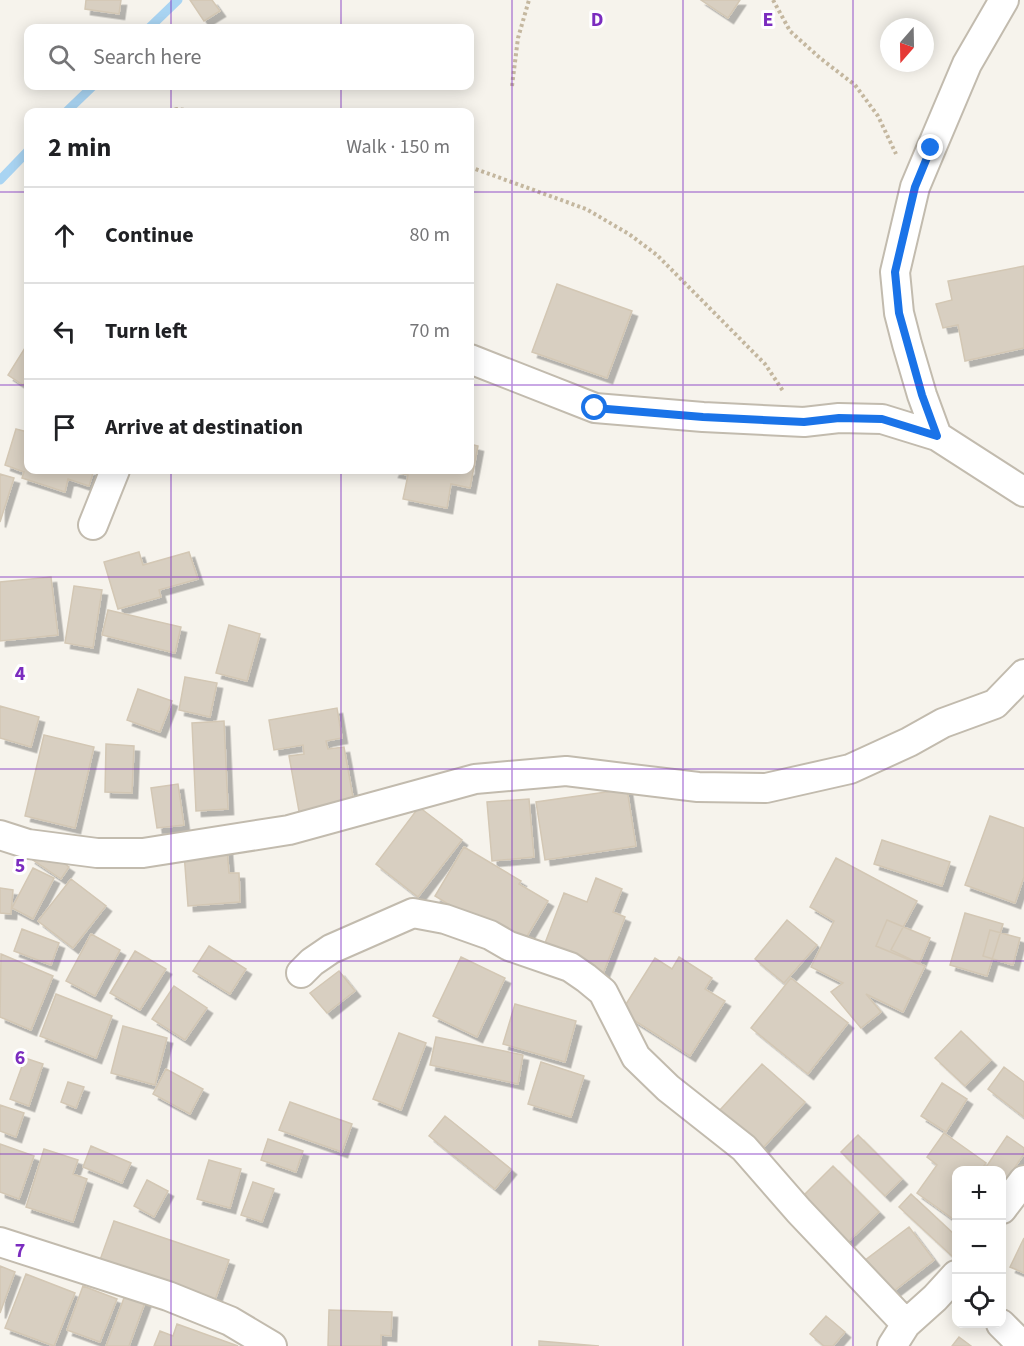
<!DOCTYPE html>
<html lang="en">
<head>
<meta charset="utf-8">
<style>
	body { margin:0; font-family:"Source Sans 3",sans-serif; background:#f2f2f2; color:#202124 }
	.controls { position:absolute; right:18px; bottom:18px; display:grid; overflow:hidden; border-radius:12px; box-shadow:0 3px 15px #0003 }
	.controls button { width:54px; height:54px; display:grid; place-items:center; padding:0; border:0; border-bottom:2px solid #e0e0e0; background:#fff; color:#202124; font:30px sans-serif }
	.compass { position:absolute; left:880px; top:18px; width:54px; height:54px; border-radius:50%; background:#fff; box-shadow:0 3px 15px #0003; rotate:200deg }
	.stop { position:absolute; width:18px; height:18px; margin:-14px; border:4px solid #1a73e8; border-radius:50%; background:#fff }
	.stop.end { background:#1a73e8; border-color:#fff; box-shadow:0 2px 6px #0008 }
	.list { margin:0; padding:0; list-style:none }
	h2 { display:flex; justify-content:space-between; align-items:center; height:78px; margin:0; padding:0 24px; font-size:26px }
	h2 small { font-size:20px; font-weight:400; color:#757577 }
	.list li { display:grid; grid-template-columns:39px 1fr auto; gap:18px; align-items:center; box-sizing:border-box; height:96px; padding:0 24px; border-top:2px solid #e0e0e0 }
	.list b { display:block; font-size:22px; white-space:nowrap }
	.list em { font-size:20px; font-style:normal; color:#757577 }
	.icon { flex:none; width:33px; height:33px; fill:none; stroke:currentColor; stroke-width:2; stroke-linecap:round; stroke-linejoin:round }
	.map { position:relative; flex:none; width:1024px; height:1346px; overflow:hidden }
	.search { position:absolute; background:#fff; box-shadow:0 3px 15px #0003; left:24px; top:24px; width:450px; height:66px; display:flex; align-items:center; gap:15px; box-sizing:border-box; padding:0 21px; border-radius:12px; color:#757577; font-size:22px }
	.panel { position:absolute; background:#fff; box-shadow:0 3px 15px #0003; left:24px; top:108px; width:450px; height:366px; border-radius:12px }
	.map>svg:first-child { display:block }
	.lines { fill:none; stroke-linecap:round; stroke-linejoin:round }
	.stream { stroke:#a9d4f2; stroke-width:9 }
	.building { fill:#d8cfc1; stroke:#d3c7b4; stroke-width:1.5; filter:url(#shadow) }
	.street-casing { stroke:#c2bbae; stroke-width:32 }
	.path { stroke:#c4b79f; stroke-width:4; stroke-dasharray:3 3; stroke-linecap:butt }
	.street { stroke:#fff; stroke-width:28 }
	.route { stroke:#1a73e8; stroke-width:8 }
	.grid { fill:none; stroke:#7b2cbf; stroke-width:1.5; stroke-opacity:0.55 }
	.grid-label { font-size:20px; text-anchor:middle; font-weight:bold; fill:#7b2cbf; stroke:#fff; stroke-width:6; stroke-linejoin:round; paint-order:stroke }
</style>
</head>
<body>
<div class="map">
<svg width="1024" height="1346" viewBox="0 0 1024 1346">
	<defs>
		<filter id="shadow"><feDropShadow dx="5.5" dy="5.5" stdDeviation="0" flood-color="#0004"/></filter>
	</defs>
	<rect width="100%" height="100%" fill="#f6f3ec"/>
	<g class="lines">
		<!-- stream -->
		<path class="stream" d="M 149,28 L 178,0
			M 66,112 L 93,86
			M 0,180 L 28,151"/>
	</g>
	<!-- building -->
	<path class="building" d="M 86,0 L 121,0 L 119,14 L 85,9 Z
		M 190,0 L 212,0 L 220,11 L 204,21 Z
		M 701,0 L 740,0 L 728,18 Z
		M 1024,266 L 1024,348 L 965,361 L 958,325 L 943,328 L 936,304 L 952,300 L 948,281 Z
		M 557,284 L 632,311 L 607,378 L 532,352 Z
		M 28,343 L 28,378 L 23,385 L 8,375 Z
		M 16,429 L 28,432 L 28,470 L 94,470 L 89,486 L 68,479 L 65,492 L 22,478 L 24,472 L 5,465 Z
		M 470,444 L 478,446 L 470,488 L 451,484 L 447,508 L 403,499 L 408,475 L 393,472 L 394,470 L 470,470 Z
		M 0,474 L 14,478 L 0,522 Z
		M 139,552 L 143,565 L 189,552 L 198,579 L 159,590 L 161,597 L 118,609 L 104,562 Z
		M 51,577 L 58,635 L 0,641 L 0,582 Z
		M 74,586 L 102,590 L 93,648 L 65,643 Z
		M 108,610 L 181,627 L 175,653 L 102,635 Z
		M 229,625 L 260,634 L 247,681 L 216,673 Z
		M 185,677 L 217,683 L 210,717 L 179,710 Z
		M 138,689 L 172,701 L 160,732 L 127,720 Z
		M 0,706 L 39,717 L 31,747 L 0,738 Z
		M 337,708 L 342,738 L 326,741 L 328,749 L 344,747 L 355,808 L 300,817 L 289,756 L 304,754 L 303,745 L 274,750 L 269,720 Z
		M 224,721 L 228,809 L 196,811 L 192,723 Z
		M 44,735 L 94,747 L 75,828 L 25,816 Z
		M 106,744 L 134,746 L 132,793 L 105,792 Z
		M 178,784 L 184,825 L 157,828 L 151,788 Z
		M 627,789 L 636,846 L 545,860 L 536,802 Z
		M 529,799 L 534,857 L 492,861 L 487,802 Z
		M 419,807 L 462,840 L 418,897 L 376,864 Z
		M 990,816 L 1024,828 L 1024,877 L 1015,903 L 965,885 Z
		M 882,840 L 950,862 L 942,886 L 874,864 Z
		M 38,846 L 69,867 L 61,879 L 30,858 Z
		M 464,847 L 521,881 L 519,884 L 548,901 L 520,948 L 435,896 Z
		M 227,849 L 229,873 L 239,873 L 240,902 L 188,906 L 184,853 Z
		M 836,858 L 917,901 L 891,950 L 925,966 L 903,1012 L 866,994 L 881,1012 L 861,1028 L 831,992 L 843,983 L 811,967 L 834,921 L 810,907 Z
		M 33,868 L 54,878 L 33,919 L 12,908 Z
		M 596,878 L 622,889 L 613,912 L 625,917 L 603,974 L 542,951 L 564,893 L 587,902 Z
		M 71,879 L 106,906 L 73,948 L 38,921 Z
		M 0,888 L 13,890 L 11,914 L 0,913 Z
		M 965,913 L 1003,924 L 987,976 L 950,965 Z
		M 787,920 L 817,945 L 784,983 L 755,959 Z
		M 887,920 L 930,938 L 919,964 L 876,946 Z
		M 22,929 L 59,943 L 51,965 L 14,951 Z
		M 990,930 L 1020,938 L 1013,965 L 983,956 Z
		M 91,934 L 120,950 L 95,996 L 66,981 Z
		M 209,946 L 246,969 L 230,994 L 193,971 Z
		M 135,951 L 166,969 L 140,1010 L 110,993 Z
		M 1,954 L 53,976 L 31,1030 L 0,1017 Z
		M 461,957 L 505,978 L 477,1037 L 433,1016 Z
		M 679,957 L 712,978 L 705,989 L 725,1001 L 690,1056 L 621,1012 L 655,958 L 672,969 Z
		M 339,971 L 355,991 L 327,1013 L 310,993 Z
		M 791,978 L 848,1023 L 808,1074 L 751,1028 Z
		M 174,986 L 207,1008 L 185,1040 L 152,1019 Z
		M 56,994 L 112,1016 L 96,1058 L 40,1036 Z
		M 515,1004 L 576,1021 L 565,1062 L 503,1044 Z
		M 123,1026 L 167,1038 L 155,1085 L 111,1073 Z
		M 961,1031 L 991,1060 L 965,1086 L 935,1058 Z
		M 399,1033 L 426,1043 L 401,1110 L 373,1099 Z
		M 436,1037 L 523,1055 L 518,1084 L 430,1065 Z
		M 25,1058 L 43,1064 L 29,1106 L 10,1099 Z
		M 541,1062 L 584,1076 L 571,1117 L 528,1104 Z
		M 762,1064 L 805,1102 L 762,1149 L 719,1111 Z
		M 1004,1067 L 1024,1082 L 1024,1117 L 988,1089 Z
		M 166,1069 L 203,1089 L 190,1114 L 153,1094 Z
		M 68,1082 L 84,1087 L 76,1108 L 61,1102 Z
		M 942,1083 L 967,1099 L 946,1132 L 921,1116 Z
		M 290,1102 L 352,1124 L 342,1152 L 279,1130 Z
		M 0,1105 L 24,1113 L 16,1137 L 0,1131 Z
		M 445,1116 L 511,1169 L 495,1189 L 429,1136 Z
		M 944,1133 L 986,1163 L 981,1170 L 956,1170 L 956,1221 L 917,1193 L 937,1165 L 927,1157 Z
		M 858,1135 L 902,1179 L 885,1196 L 841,1152 Z
		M 1007,1136 L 1024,1148 L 1024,1154 L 1002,1186 L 1002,1170 L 984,1170 Z
		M 268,1139 L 303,1151 L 296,1172 L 261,1160 Z
		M 0,1144 L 34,1156 L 19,1199 L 0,1192 Z
		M 91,1146 L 131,1163 L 122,1183 L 83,1167 Z
		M 44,1149 L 78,1160 L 73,1174 L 87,1179 L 73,1222 L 26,1207 Z
		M 209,1160 L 241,1169 L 230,1208 L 197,1199 Z
		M 833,1166 L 879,1212 L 847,1243 L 801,1198 Z
		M 147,1180 L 168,1191 L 154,1217 L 134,1206 Z
		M 253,1182 L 274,1189 L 262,1222 L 241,1215 Z
		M 911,1194 L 956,1236 L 956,1253 L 953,1257 L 899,1207 Z
		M 114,1221 L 229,1260 L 215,1300 L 100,1260 Z
		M 909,1227 L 934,1260 L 890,1294 L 864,1261 Z
		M 1024,1238 L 1024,1273 L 1010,1267 Z
		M 0,1266 L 15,1272 L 0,1313 Z
		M 26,1274 L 75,1293 L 54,1346 L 5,1328 Z
		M 83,1286 L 117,1299 L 100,1342 L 67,1330 Z
		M 127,1290 L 147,1297 L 129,1346 L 106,1346 Z
		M 329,1310 L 392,1312 L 391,1336 L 381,1335 L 381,1346 L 328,1346 Z
		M 826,1316 L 845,1332 L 833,1346 L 824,1346 L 810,1334 Z
		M 177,1324 L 238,1346 L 154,1346 L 160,1331 L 173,1336 Z
		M 959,1337 L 971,1346 L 952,1346 Z
		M 539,1341 L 599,1346 L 539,1346 Z"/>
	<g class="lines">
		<defs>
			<path id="street" d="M 470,359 L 595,408 L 703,417 L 804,422 L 839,418 L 882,419 L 937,436 L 1024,492
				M 937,436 L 922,395 L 907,344 L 899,313 L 895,272 L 915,187 L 931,149 L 967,64 L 1004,0
				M 93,525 L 115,470
				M 0,835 L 28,844 L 97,853 L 143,853 L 289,830 L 475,779 L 566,771 L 698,787 L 766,788 L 850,769 L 909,742 L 943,723 L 995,704 L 1024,674
				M 301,973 L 312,962 L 331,949 L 413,913 L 445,919 L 490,935 L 509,946 L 570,967 L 586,978 L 603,992 L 636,1057 L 668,1088 L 744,1148 L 799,1211 L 906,1324
				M 1002,1209 L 1024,1180
				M 0,1242 L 168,1296 L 230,1321 L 272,1346
				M 1001,1324 L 1023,1346
				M 892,1346 L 906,1324 L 935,1298 L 956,1275"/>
		</defs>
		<!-- street casing -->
		<use href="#street" class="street-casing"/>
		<!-- path -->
		<path class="path" d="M 773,0 L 790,31 L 820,58 L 855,85 L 878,116 L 896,154
			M 512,86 L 518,38 L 529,0
			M 163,112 L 177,109 L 203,112
			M 470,167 L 586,209 L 629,234 L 657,255 L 765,364 L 783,391
			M 28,272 L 28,274"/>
		<!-- street -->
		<use href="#street" class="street"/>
	</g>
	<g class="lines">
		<!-- route -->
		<path class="route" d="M 595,408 L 703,417 L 804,422 L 839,418 L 882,419 L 937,436 L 922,395 L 899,313 L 895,272 L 915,187 L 931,148"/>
	</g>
	<!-- grid -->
	<path class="grid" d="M 171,0 L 171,28M 341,0 L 341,28M 512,0 L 512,1346M 683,0 L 683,1346M 853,0 L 853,1346M 171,86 L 171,112M 341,86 L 341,112M 0,192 L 28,192M 470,192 L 1024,192M 0,385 L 28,385M 470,385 L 1024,385M 171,470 L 171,1346M 341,470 L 341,1346M 0,577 L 1024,577M 0,769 L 1024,769M 0,961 L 1024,961M 0,1154 L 1024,1154"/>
	<g class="grid-label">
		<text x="597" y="26">D</text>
		<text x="768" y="26">E</text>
		<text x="20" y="680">4</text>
		<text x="20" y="872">5</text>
		<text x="20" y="1064">6</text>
		<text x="20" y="1257">7</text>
	</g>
</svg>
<div class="controls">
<button>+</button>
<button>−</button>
<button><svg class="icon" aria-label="locate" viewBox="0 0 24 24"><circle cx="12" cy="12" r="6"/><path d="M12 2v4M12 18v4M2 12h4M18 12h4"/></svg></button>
</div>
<svg class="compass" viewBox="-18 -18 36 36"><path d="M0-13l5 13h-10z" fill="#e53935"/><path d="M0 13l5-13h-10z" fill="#757577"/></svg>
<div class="stop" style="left:595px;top:408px"></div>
<div class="stop end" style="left:931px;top:148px"></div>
<div class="search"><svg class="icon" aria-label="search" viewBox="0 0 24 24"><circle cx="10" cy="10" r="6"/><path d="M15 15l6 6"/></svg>Search here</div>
<section class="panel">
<h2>2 min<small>Walk · 150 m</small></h2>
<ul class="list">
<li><svg class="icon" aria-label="ahead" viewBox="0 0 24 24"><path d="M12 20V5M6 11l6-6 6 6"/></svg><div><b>Continue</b></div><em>80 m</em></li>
<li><svg class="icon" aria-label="left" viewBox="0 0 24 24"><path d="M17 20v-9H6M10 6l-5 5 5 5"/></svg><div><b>Turn left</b></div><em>70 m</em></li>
<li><svg class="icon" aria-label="arrive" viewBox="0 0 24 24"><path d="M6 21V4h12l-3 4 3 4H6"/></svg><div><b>Arrive at destination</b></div></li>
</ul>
</section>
</div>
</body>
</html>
